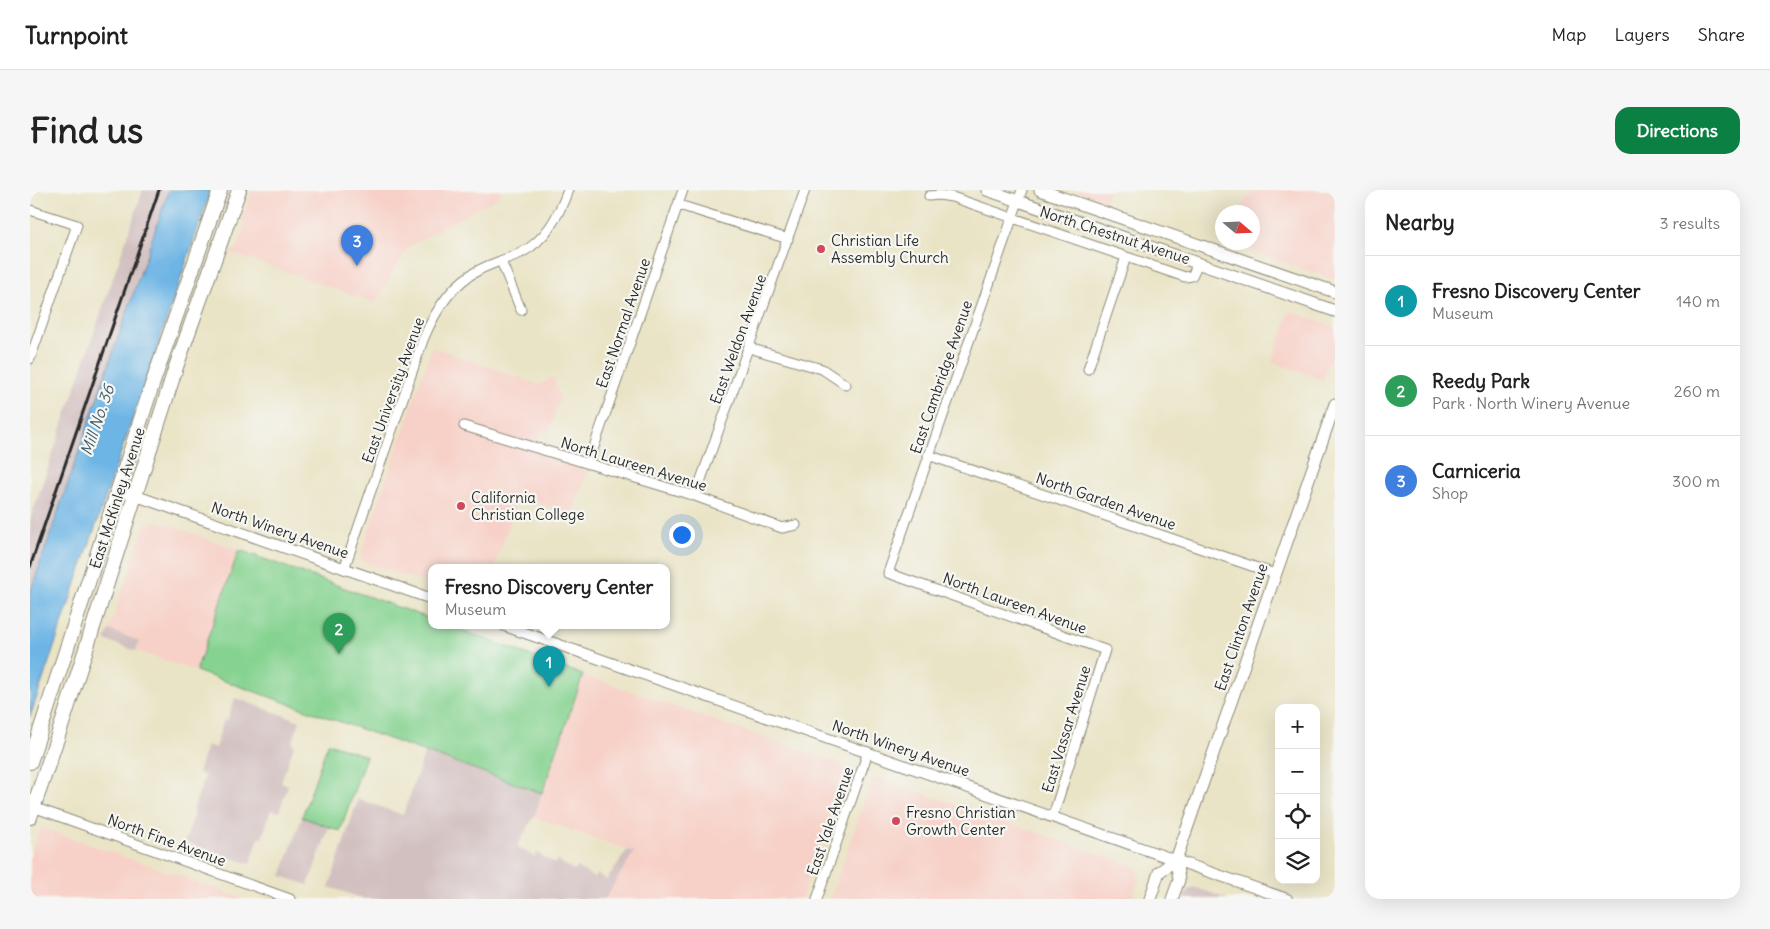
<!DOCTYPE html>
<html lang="en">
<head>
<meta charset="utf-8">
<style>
	body { margin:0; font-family:Delius,sans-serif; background:#f6f6f6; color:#222 }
	.controls { position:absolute; right:15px; bottom:15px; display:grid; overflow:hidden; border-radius:10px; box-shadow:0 5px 20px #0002 }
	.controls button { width:45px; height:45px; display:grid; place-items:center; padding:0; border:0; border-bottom:1px solid #e0e0e0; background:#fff; color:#222; font:25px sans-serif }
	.compass { position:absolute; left:1185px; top:15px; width:45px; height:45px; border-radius:50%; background:#fff; box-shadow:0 5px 20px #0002; rotate:109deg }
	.you { position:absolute; left:651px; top:344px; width:18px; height:18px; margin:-12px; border:4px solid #fff; border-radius:50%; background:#1a73e8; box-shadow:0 0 0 8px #1a73e833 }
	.badge { display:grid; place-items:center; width:32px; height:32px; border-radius:50%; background:#0b8043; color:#fff; font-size:16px; font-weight:700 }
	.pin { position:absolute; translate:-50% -41px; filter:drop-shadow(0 1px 2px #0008) }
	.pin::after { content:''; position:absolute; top:26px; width:18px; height:15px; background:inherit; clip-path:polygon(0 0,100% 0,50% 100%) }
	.popup { position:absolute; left:398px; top:374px; width:242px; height:65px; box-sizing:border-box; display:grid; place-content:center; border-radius:10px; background:#fff; filter:drop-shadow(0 1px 4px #0005); font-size:16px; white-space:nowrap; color:#767676 }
	.popup b { font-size:19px; color:#222 }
	.popup::after { content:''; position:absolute; left:50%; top:100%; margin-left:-10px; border:10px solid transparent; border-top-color:#fff }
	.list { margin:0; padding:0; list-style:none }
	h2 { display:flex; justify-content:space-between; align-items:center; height:65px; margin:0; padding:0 20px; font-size:21px }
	h2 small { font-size:16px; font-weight:400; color:#767676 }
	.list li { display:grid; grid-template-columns:32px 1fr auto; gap:15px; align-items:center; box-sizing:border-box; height:90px; padding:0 20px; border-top:1px solid #e0e0e0 }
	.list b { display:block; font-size:19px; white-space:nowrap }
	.list p { margin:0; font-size:16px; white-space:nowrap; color:#767676 }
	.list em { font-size:16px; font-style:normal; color:#767676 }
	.icon { flex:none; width:28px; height:28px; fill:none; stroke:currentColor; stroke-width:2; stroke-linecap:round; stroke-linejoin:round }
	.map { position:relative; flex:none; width:1305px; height:709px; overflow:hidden; border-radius:15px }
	header { display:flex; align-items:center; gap:30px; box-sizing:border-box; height:70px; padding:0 25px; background:#fff; border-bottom:1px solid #e0e0e0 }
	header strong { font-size:24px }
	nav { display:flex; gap:28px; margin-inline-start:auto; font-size:18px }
	.intro { display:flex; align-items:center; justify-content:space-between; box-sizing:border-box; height:120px; padding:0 30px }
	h1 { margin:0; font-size:35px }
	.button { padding:12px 22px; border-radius:15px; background:#0b8043; color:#fff; font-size:18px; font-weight:700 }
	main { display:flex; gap:30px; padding:0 30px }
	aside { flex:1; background:#fff; border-radius:15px; box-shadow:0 5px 20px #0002 }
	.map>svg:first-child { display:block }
	.built { fill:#f7d1c8 }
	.industrial { fill:#d2bfc0 }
	.green { fill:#86d391; stroke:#587f5e }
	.water { fill:#6db5e5; stroke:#4c7088 }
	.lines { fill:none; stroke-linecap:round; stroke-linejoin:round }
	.minor-casing { stroke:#8a8878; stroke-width:11 }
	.tertiary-casing { stroke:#8a8878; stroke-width:12 }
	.secondary-casing { stroke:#8a8878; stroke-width:13 }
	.primary-casing { stroke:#8a8878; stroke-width:16 }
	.minor { stroke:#fff; stroke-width:9 }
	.tertiary { stroke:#fff; stroke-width:10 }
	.secondary { stroke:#fff; stroke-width:11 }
	.primary { stroke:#fff; stroke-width:14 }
	.rail { stroke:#2b2b2b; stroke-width:3 }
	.poi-dot { fill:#d1495b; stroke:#f6f6f2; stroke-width:2 }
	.labels { text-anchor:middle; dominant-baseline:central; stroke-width:4.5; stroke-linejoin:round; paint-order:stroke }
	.street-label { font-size:15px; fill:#2b2b2b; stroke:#f6f6f2 }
	.poi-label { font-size:15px; fill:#2b2b2b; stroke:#f6f6f2; text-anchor:start }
	.water-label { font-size:16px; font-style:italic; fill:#425b6c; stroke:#f6f6f2 }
</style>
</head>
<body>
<header>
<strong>Turnpoint</strong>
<nav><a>Map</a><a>Layers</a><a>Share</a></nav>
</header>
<div class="intro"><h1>Find us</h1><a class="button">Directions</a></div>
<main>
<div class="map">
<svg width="1305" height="709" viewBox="0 0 1305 709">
	<rect width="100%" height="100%" fill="#f6f6f2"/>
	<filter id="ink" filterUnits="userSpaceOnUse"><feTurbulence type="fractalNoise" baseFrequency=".02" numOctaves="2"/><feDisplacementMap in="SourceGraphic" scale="10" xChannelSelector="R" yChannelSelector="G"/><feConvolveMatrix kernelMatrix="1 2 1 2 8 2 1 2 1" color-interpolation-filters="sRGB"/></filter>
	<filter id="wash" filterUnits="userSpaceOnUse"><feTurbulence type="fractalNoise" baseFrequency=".0096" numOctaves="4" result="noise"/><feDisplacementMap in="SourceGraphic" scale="20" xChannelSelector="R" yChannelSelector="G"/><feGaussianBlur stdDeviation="1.12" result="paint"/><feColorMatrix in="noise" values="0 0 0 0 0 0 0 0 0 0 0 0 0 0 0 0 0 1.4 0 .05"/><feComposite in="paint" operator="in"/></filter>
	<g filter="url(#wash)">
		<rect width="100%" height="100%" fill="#eae4c6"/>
		<!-- built -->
		<path class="built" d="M 222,0 L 472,0 L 470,6 L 378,57 L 345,113 L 199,62 L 207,58 L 215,34 L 212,28 Z
			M 1043,0 L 1079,0 L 1075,11 Z
			M 1229,0 L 1305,0 L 1305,90 L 1199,54 L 1200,53 L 1222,52 L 1222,22 L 1210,22 L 1215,9 Z
			M 1260,121 L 1305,137 L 1305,156 L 1293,190 L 1242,172 Z
			M 402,157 L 510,195 L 523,187 L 530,208 L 518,243 L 512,241 L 507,253 L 550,268 L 554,279 L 563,287 L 556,284 L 542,325 L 489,307 L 464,378 L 402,378 L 401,395 L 332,371 L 330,366 Z
			M 127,331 L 209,360 L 166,481 L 106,461 L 109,451 L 79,440 L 116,332 L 122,334 Z
			M 553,485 L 811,574 L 815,582 L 771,709 L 575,709 L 604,662 L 504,627 Z
			M 849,588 L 1106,677 L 1110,685 L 1102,709 L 800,709 L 841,592 Z
			M 12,639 L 16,639 L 215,709 L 0,709 L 0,666 L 8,643 Z"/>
		<!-- industrial -->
		<path class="industrial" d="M 113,0 L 139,0 L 0,403 L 0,330 Z
			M 79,440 L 109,451 L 106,461 L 75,450 Z
			M 205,508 L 270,531 L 262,553 L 264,555 L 251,592 L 258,595 L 249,622 L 241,620 L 232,648 L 229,647 L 220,674 L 155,652 L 164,624 L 162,623 L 175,586 L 168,583 L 177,555 L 185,558 L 194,530 L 197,531 Z
			M 395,562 L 512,603 L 504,627 L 487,656 L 504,667 L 507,663 L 525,674 L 527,670 L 545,681 L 547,677 L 564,688 L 567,684 L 577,690 L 597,660 L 604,662 L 575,709 L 334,709 L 299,697 L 328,609 L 373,625 Z
			M 272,627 L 299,637 L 278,695 L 251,686 Z
			M 1164,697 L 1198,709 L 1154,709 L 1157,701 Z"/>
		<!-- green -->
		<path class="green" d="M 209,360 L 401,429 L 402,436 L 421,436 L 553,485 L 512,603 L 166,481 Z
			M 298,553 L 336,566 L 310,641 L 272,627 Z"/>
		<!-- water -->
		<path class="water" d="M 139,0 L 181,0 L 0,527 L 0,403 Z"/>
	</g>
	<g filter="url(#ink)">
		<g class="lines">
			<defs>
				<path id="minor" d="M 992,0 L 858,383 L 1075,460 L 1023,626
					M 899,6 L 909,5 L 922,7 L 1155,87 L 1162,86 L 1168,73
					M 649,15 L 758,49
					M 0,20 L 47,35 L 0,169
					M 471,71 L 491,120
					M 719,158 L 792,179 L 816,195
					M 1058,179 L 1096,67
					M 434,236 L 665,306 L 752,338 L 766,335
					M 898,265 L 1245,384
					M 558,274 L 653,0
					M 665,306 L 775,0
					M 314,379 L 393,150 C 404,123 421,94 449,80 C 462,73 477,69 491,63 C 516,50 529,25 538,0
					M 3,617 L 260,709
					M 787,709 L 838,562"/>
				<path id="tertiary" d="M 89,300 L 402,409
					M 475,436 L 1257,709"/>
				<path id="secondary" d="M 957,0 L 1305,121
					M 1010,0 L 1305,102
					M 1120,709 L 1129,682 L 1146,670
					M 1142,709 L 1149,690 L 1146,670 L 1305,214"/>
				<path id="primary" d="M 0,572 L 122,195 L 190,0
					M 0,627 L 33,531 L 146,177 L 209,0"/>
			</defs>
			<!-- minor casing -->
			<use href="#minor" class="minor-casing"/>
			<!-- tertiary casing -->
			<use href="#tertiary" class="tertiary-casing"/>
			<!-- secondary casing -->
			<use href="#secondary" class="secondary-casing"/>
			<!-- primary casing -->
			<use href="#primary" class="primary-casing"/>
			<!-- minor -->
			<use href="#minor" class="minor"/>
			<!-- tertiary -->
			<use href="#tertiary" class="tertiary"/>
			<!-- secondary -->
			<use href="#secondary" class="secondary"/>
			<!-- primary -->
			<use href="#primary" class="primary"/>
			<!-- rail -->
			<path class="rail" d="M 0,377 L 129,0"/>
		</g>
	</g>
	<!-- markers -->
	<g class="poi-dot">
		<circle cx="791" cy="59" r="5"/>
		<circle cx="431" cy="316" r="5"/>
		<circle cx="866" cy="631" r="5"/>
	</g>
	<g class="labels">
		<!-- street labels -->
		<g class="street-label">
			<text transform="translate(1085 45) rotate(18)">North Chestnut Avenue</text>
			<text transform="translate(593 133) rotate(-71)">East Normal Avenue</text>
			<text transform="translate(708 149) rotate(-70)">East Weldon Avenue</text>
			<text transform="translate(911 187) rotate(-71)">East Cambridge Avenue</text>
			<text transform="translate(363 200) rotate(-70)">East University Avenue</text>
			<text transform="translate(604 274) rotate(17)">North Laureen Avenue</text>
			<text transform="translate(87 308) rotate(-72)">East McKinley Avenue</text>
			<text transform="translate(1076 311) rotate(19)">North Garden Avenue</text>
			<text transform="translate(250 340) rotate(19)">North Winery Avenue</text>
			<text transform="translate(985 413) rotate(20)">North Laureen Avenue</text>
			<text transform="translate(1211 437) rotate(-71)">East Clinton Avenue</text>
			<text transform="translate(1036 539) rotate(-73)">East Vassar Avenue</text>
			<text transform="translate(871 558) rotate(19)">North Winery Avenue</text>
			<text transform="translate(800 631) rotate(-71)">East Yale Avenue</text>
			<text transform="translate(137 650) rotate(20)">North Fine Avenue</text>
		</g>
		<!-- poi labels -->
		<g class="poi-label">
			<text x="801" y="50">Christian Life<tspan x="801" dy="17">Assembly Church</tspan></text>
			<text x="441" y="307">California<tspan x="441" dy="17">Christian College</tspan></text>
			<text x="876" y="622">Fresno Christian<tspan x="876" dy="17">Growth Center</tspan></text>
		</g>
		<!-- water labels -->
		<g class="water-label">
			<text transform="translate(67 230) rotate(-71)">Mill No. 36</text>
		</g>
	</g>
</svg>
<div class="controls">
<button>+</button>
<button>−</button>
<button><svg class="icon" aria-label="locate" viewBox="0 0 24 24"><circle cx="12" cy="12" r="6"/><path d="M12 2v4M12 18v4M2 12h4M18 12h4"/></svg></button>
<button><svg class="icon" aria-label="layers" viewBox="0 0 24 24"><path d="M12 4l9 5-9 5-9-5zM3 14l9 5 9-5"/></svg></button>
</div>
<svg class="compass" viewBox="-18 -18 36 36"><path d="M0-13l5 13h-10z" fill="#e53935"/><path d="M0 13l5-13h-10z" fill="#767676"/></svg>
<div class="you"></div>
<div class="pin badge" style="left:519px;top:497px;background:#0f9aa8">1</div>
<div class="popup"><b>Fresno Discovery Center</b>Museum</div>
<div class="pin badge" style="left:309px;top:464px;background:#2e9e5b">2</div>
<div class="pin badge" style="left:327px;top:76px;background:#3f7fe0">3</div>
</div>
<aside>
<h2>Nearby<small>3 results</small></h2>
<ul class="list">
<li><span class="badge" style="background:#0f9aa8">1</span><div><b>Fresno Discovery Center</b><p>Museum</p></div><em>140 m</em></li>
<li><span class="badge" style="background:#2e9e5b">2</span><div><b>Reedy Park</b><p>Park · North Winery Avenue</p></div><em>260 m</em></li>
<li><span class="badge" style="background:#3f7fe0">3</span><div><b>Carniceria</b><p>Shop</p></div><em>300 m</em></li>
</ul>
</aside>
</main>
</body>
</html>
